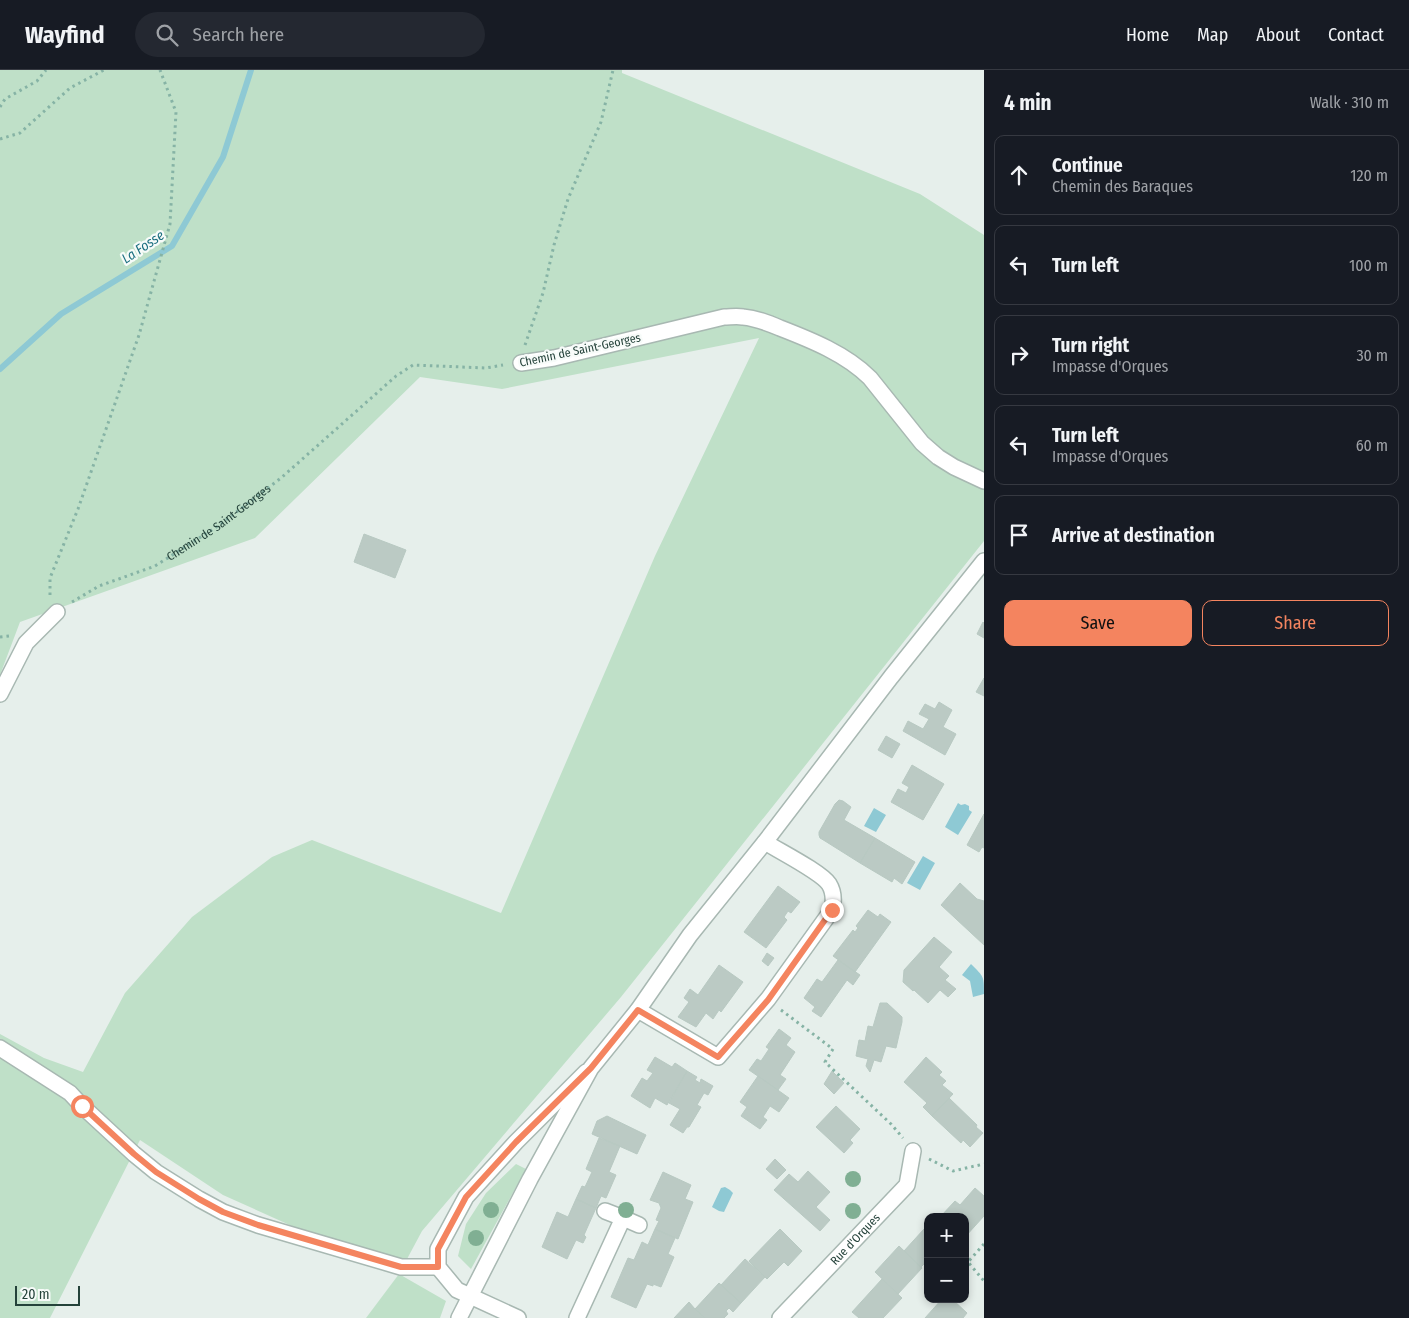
<!DOCTYPE html>
<html lang="en">
<head>
<meta charset="utf-8">
<style>
	body { margin:0; font-family:"Fira Sans Condensed",sans-serif; background:#242831; color:#f1f3f6 }
	.controls { position:absolute; right:15px; bottom:15px; display:grid; overflow:hidden; border-radius:10px; box-shadow:0 2px 8px #0003 }
	.controls button { width:45px; height:45px; display:grid; place-items:center; padding:0; border:0; border-bottom:1px solid #363941; background:#171b24; color:#f1f3f6; font:25px sans-serif }
	.scale { position:absolute; left:15px; bottom:12px; width:65px; box-sizing:border-box; padding-left:5px; border:2px solid #24423a; border-top:0; font-size:14px; line-height:18px; white-space:nowrap; color:#24423a; -webkit-text-stroke:4px #f7fbf9; paint-order:stroke }
	.stop { position:absolute; width:15px; height:15px; margin:-11px; border:4px solid #f4845f; border-radius:50%; background:#fff }
	.stop.end { background:#f4845f; border-color:#fff; box-shadow:0 1px 5px #0008 }
	.list { margin:0; padding:0; list-style:none }
	h2 { display:flex; justify-content:space-between; align-items:center; height:65px; margin:0; padding:0 20px; font-size:21px }
	h2 small { font-size:16px; font-weight:400; color:#9ea1a6 }
	.list li { display:grid; grid-template-columns:32px 1fr auto; gap:15px; align-items:center; box-sizing:border-box; height:80px; margin:0 10px 10px; padding:0 10px; border:1px solid #363941; border-radius:10px }
	.list b { display:block; font-size:19px; white-space:nowrap }
	.list p { margin:0; font-size:16px; white-space:nowrap; color:#9ea1a6 }
	.list em { font-size:16px; font-style:normal; color:#9ea1a6 }
	.actions { display:flex; gap:10px; padding:15px 20px }
	.actions a { flex:1; padding:11px 0; border:1px solid #f4845f; border-radius:10px; text-align:center; font-size:18px; color:#f4845f }
	.actions .main { background:#f4845f; color:#111 }
	.icon { flex:none; width:28px; height:28px; fill:none; stroke:currentColor; stroke-width:2; stroke-linecap:round; stroke-linejoin:round }
	.map { position:relative; flex:none; width:984px; height:1248px; overflow:hidden }
	header { display:flex; align-items:center; gap:30px; box-sizing:border-box; height:70px; padding:0 25px; background:#171b24; border-bottom:1px solid #363941 }
	header strong { font-size:24px }
	nav { display:flex; gap:28px; margin-inline-start:auto; font-size:18px }
	.search { width:350px; height:45px; background:#242831; display:flex; align-items:center; gap:12px; box-sizing:border-box; padding:0 18px; border-radius:28px; color:#9ea1a6; font-size:19px }
	main { display:flex }
	aside { flex:1; background:#171b24 }
	.map>svg:first-child { display:block }
	.green { fill:#bfe0c8 }
	.water { fill:#8ec9d4 }
	.lines { fill:none; stroke-linecap:round; stroke-linejoin:round }
	.stream { stroke:#8ec9d4; stroke-width:6 }
	.building { fill:#bbcac4; stroke:#b8c9c2 }
	.minor-casing { stroke:#a8b8b2; stroke-width:18 }
	.tertiary-casing { stroke:#a8b8b2; stroke-width:18 }
	.path { stroke:#86b3a5; stroke-width:3; stroke-dasharray:2.5 4; stroke-linecap:butt }
	.minor { stroke:#fff; stroke-width:15 }
	.tertiary { stroke:#fff; stroke-width:15 }
	.tree { fill:#80af93 }
	.route { stroke:#f4845f; stroke-width:6 }
	.labels { text-anchor:middle; dominant-baseline:central; stroke-width:4.5; stroke-linejoin:round; paint-order:stroke }
	.street-label { font-size:12px; fill:#24423a; stroke:#f7fbf9 }
	.water-label { font-size:14px; font-style:italic; fill:#1c6f80; stroke:#f7fbf9 }
</style>
</head>
<body>
<header>
<strong>Wayfind</strong>
<div class="search"><svg class="icon" aria-label="search" viewBox="0 0 24 24"><circle cx="10" cy="10" r="6"/><path d="M15 15l6 6"/></svg>Search here</div>
<nav><a>Home</a><a>Map</a><a>About</a><a>Contact</a></nav>
</header>
<main>
<div class="map">
<svg width="984" height="1248" viewBox="0 0 984 1248">
	<rect width="100%" height="100%" fill="#e6efeb"/>
	<!-- green -->
	<path class="green" d="M 0,0 L 622,0 L 622,3 L 920,124 L 984,165 L 984,471 L 621,927 L 422,1161 L 399,1204 L 446,1231 L 440,1248 L 366,1248 L 399,1204 L 223,1125 L 140,1070 L 50,1248 L 0,1248 L 0,964 L 44,988 L 83,1002 L 125,923 L 192,847 L 272,787 L 312,770 L 501,843 L 655,486 L 759,268 L 502,319 L 420,307 L 255,468 L 20,552 L 0,605 Z
		M 516,1094 L 526,1099 L 471,1199 L 458,1186 L 466,1154 L 486,1123 Z"/>
	<!-- water -->
	<path class="water" d="M 958,733 L 961,735 L 965,734 L 969,736 L 969,740 L 972,742 L 958,765 L 945,757 Z
		M 874,738 L 886,745 L 876,762 L 864,756 Z
		M 923,786 L 935,793 L 920,820 L 907,813 Z
		M 971,894 C 984,907 984,906 984,924 L 973,927 L 970,911 L 962,905 Z
		M 725,1117 L 730,1120 L 733,1123 L 724,1142 L 719,1141 L 712,1137 L 721,1118 Z"/>
	<g class="lines">
		<!-- stream -->
		<path class="stream" d="M 0,299 L 61,244 L 172,176 L 223,87 L 251,0"/>
	</g>
	<!-- building -->
	<path class="building" d="M 364,464 L 406,480 L 395,508 L 354,492 Z
		M 983,552 L 984,553 L 984,568 L 977,564 Z
		M 984,608 L 984,626 L 976,622 Z
		M 939,632 L 952,640 L 943,657 L 956,664 L 945,685 L 903,661 L 908,651 L 923,659 L 929,649 L 919,644 L 925,634 L 935,639 Z
		M 886,666 L 900,674 L 892,688 L 878,680 Z
		M 912,695 L 944,714 L 923,750 L 891,732 L 898,719 L 906,723 L 909,717 L 902,713 Z
		M 839,730 L 843,731 L 851,737 L 844,750 L 875,768 L 860,793 L 825,771 L 820,768 L 819,765 L 819,762 L 835,734 Z
		M 984,744 L 984,778 L 982,777 L 979,782 L 967,775 Z
		M 875,768 L 915,792 L 902,814 L 894,808 L 892,812 L 860,793 Z
		M 960,813 L 977,829 L 984,831 L 984,875 L 941,835 Z
		M 778,816 L 800,832 L 791,843 L 788,841 L 784,847 L 787,850 L 766,878 L 744,862 Z
		M 868,840 L 878,847 L 880,844 L 891,852 L 855,902 L 833,886 L 853,860 L 855,862 L 858,858 L 856,856 Z
		M 934,867 L 952,882 L 939,897 L 949,906 L 945,910 L 956,919 L 948,927 L 940,920 L 928,933 L 914,920 L 913,921 L 903,912 L 904,900 Z
		M 767,883 L 774,888 L 768,896 L 762,891 Z
		M 838,890 L 860,905 L 853,915 L 847,910 L 821,947 L 812,941 L 815,937 L 804,928 L 817,909 L 822,912 Z
		M 719,895 L 743,912 L 721,942 L 719,940 L 713,949 L 706,943 L 696,957 L 678,947 L 689,932 L 684,928 L 690,919 L 698,925 Z
		M 880,933 L 887,933 L 902,947 L 902,952 L 896,978 L 886,976 L 881,992 L 874,990 L 870,1002 L 866,996 L 868,989 L 856,986 L 859,970 L 865,971 L 868,956 L 873,957 Z
		M 779,959 L 791,968 L 786,975 L 795,982 L 780,1005 L 786,1009 L 778,1020 L 749,1000 L 757,989 L 761,991 L 769,979 L 766,977 Z
		M 655,987 L 672,997 L 675,993 L 687,1001 L 667,1035 L 655,1028 L 650,1038 L 631,1026 L 642,1008 L 647,1011 L 653,1003 L 647,1000 Z
		M 926,987 L 942,1002 L 939,1005 L 946,1011 L 942,1015 L 953,1024 L 932,1046 L 923,1037 L 927,1033 L 904,1012 Z
		M 687,1001 L 697,1007 L 695,1010 L 700,1013 L 701,1009 L 713,1016 L 708,1025 L 704,1023 L 697,1035 L 701,1037 L 689,1057 L 687,1057 L 683,1063 L 670,1055 L 680,1039 L 669,1033 Z
		M 832,1001 L 844,1013 L 834,1024 L 824,1014 Z
		M 758,1006 L 789,1028 L 779,1042 L 770,1036 L 763,1047 L 767,1050 L 760,1059 L 741,1046 L 747,1037 L 740,1032 Z
		M 949,1028 L 977,1055 L 976,1057 L 983,1063 L 970,1077 L 963,1070 L 961,1073 L 932,1046 Z
		M 836,1036 L 860,1059 L 850,1070 L 853,1073 L 844,1083 L 816,1057 Z
		M 607,1046 L 646,1065 L 637,1084 L 592,1064 L 597,1051 Z
		M 599,1068 L 620,1076 L 609,1102 L 616,1105 L 606,1128 L 601,1126 L 596,1138 L 576,1129 L 582,1116 L 585,1117 L 592,1102 L 586,1099 Z
		M 775,1089 L 786,1100 L 777,1109 L 766,1099 Z
		M 808,1101 L 830,1122 L 816,1137 L 830,1150 L 820,1161 L 774,1120 L 789,1104 L 798,1112 Z
		M 663,1102 L 691,1115 L 685,1129 L 693,1132 L 678,1169 L 655,1159 L 659,1151 L 656,1150 L 661,1138 L 659,1133 L 650,1130 Z
		M 975,1118 L 984,1126 L 984,1146 L 965,1167 L 965,1147 L 941,1146 L 955,1131 L 960,1135 Z
		M 576,1129 L 596,1138 L 584,1165 L 586,1167 L 583,1173 L 576,1170 L 567,1189 L 542,1177 L 557,1142 L 568,1147 Z
		M 655,1159 L 675,1168 L 668,1184 L 674,1187 L 661,1217 L 653,1214 L 653,1216 L 647,1214 L 636,1238 L 611,1227 L 628,1188 L 634,1190 L 642,1172 L 648,1175 Z
		M 780,1159 L 802,1181 L 788,1196 L 784,1192 L 767,1209 L 749,1191 Z
		M 924,1159 L 928,1162 L 928,1190 L 921,1197 L 904,1181 Z
		M 899,1176 L 922,1198 L 898,1224 L 875,1202 Z
		M 745,1189 L 765,1207 L 741,1233 L 721,1215 Z
		M 882,1209 L 902,1228 L 883,1248 L 859,1248 L 852,1242 Z
		M 719,1213 L 741,1233 L 733,1242 L 729,1238 L 726,1241 L 728,1244 L 724,1248 L 705,1248 L 695,1239 Z
		M 942,1229 L 952,1229 L 967,1243 L 963,1248 L 925,1248 Z
		M 689,1232 L 695,1239 L 705,1248 L 674,1248 Z"/>
	<g class="lines">
		<defs>
			<g id="minor">
				<path d="M 521,293 L 554,288 L 724,247 C 730,247 737,246 743,247 C 756,248 768,253 780,258 C 811,270 846,284 870,308 L 922,373 L 938,387 L 954,397 L 984,411"/>
				<path d="M 0,624 L 26,573 L 57,542"/>
				<path d="M 638,940 L 718,987 L 768,929 L 832,840 C 834,831 834,822 829,814 C 821,802 779,781 765,772"/>
				<path d="M 0,978 L 70,1023 L 82,1036 L 134,1084 L 156,1102 L 199,1129 L 223,1142 L 258,1155 L 401,1197 L 438,1197"/>
				<path d="M 623,1148 L 639,1155"/>
				<path d="M 518,1248 L 457,1220 L 438,1197 L 438,1179 L 466,1127 L 516,1072 L 586,1002"/>
				<path d="M 577,1248 L 623,1148 L 605,1141"/>
				<path id="s2" d="M 780,1248 L 907,1115 L 913,1081"/>
			</g>
			<path id="tertiary" d="M 459,1248 L 530,1109 L 591,998 L 638,940 L 690,865 L 765,772 L 891,607 L 984,491"/>
		</defs>
		<!-- minor casing -->
		<use href="#minor" class="minor-casing"/>
		<!-- tertiary casing -->
		<use href="#tertiary" class="tertiary-casing"/>
		<!-- path -->
		<g class="path">
			<path d="M 0,37 L 5,29 L 37,11 L 46,0"/>
			<path d="M 0,69 L 20,63 L 70,18 L 104,0"/>
			<path d="M 525,275 L 543,223 L 554,175 L 568,129 L 601,52 L 613,0"/>
			<path d="M 50,525 L 50,508 L 78,439 L 139,265 L 170,154 L 176,42 L 160,0"/>
			<path id="s1" d="M 72,532 L 99,516 L 155,496 L 218,456 L 281,408 L 396,306 L 413,295 L 486,298 L 503,295"/>
			<path d="M 0,567 L 9,566"/>
			<path d="M 781,940 L 833,979 L 825,992 L 891,1054 L 903,1068"/>
			<path d="M 929,1089 L 953,1101 L 984,1094"/>
			<path d="M 984,1174 L 968,1192 L 984,1211"/>
		</g>
		<!-- minor -->
		<use href="#minor" class="minor"/>
		<!-- tertiary -->
		<use href="#tertiary" class="tertiary"/>
	</g>
	<!-- trees -->
	<g class="tree">
		<circle cx="853" cy="1109" r="8"/>
		<circle cx="491" cy="1140" r="8"/>
		<circle cx="626" cy="1140" r="8"/>
		<circle cx="853" cy="1141" r="8"/>
		<circle cx="476" cy="1168" r="8"/>
	</g>
	<g class="lines">
		<!-- route -->
		<path class="route" d="M 82,1036 L 134,1084 L 156,1102 L 199,1129 L 223,1142 L 258,1155 L 401,1197 L 438,1197 L 438,1179 L 466,1127 L 516,1072 L 591,998 L 638,940 L 718,987 L 768,930 L 832,840"/>
	</g>
	<g class="labels">
		<!-- street labels -->
		<g class="street-label">
			<text transform="translate(580 280) rotate(-12)">Chemin de Saint-Georges</text>
			<text stroke="none"><textPath href="#s1" startOffset="168">Chemin de Saint-Georges</textPath></text>
			<text stroke="none"><textPath href="#s2" startOffset="109">Rue d'Orques</textPath></text>
		</g>
		<!-- water labels -->
		<g class="water-label">
			<text transform="translate(143 177) rotate(-34)">La Fosse</text>
		</g>
	</g>
</svg>
<div class="controls">
<button>+</button>
<button>−</button>
</div>
<div class="scale">20 m</div>
<div class="stop" style="left:82px;top:1036px"></div>
<div class="stop end" style="left:832px;top:840px"></div>
</div>
<aside>
<h2>4 min<small>Walk · 310 m</small></h2>
<ul class="list">
<li><svg class="icon" aria-label="ahead" viewBox="0 0 24 24"><path d="M12 20V5M6 11l6-6 6 6"/></svg><div><b>Continue</b><p>Chemin des Baraques</p></div><em>120 m</em></li>
<li><svg class="icon" aria-label="left" viewBox="0 0 24 24"><path d="M17 20v-9H6M10 6l-5 5 5 5"/></svg><div><b>Turn left</b></div><em>100 m</em></li>
<li><svg class="icon" aria-label="right" viewBox="0 0 24 24"><path d="M7 20v-9h11M14 6l5 5-5 5"/></svg><div><b>Turn right</b><p>Impasse d'Orques</p></div><em>30 m</em></li>
<li><svg class="icon" aria-label="left" viewBox="0 0 24 24"><path d="M17 20v-9H6M10 6l-5 5 5 5"/></svg><div><b>Turn left</b><p>Impasse d'Orques</p></div><em>60 m</em></li>
<li><svg class="icon" aria-label="arrive" viewBox="0 0 24 24"><path d="M6 21V4h12l-3 4 3 4H6"/></svg><div><b>Arrive at destination</b></div></li>
</ul>
<div class="actions"><a class="main">Save</a><a>Share</a></div>
</aside>
</main>
</body>
</html>
